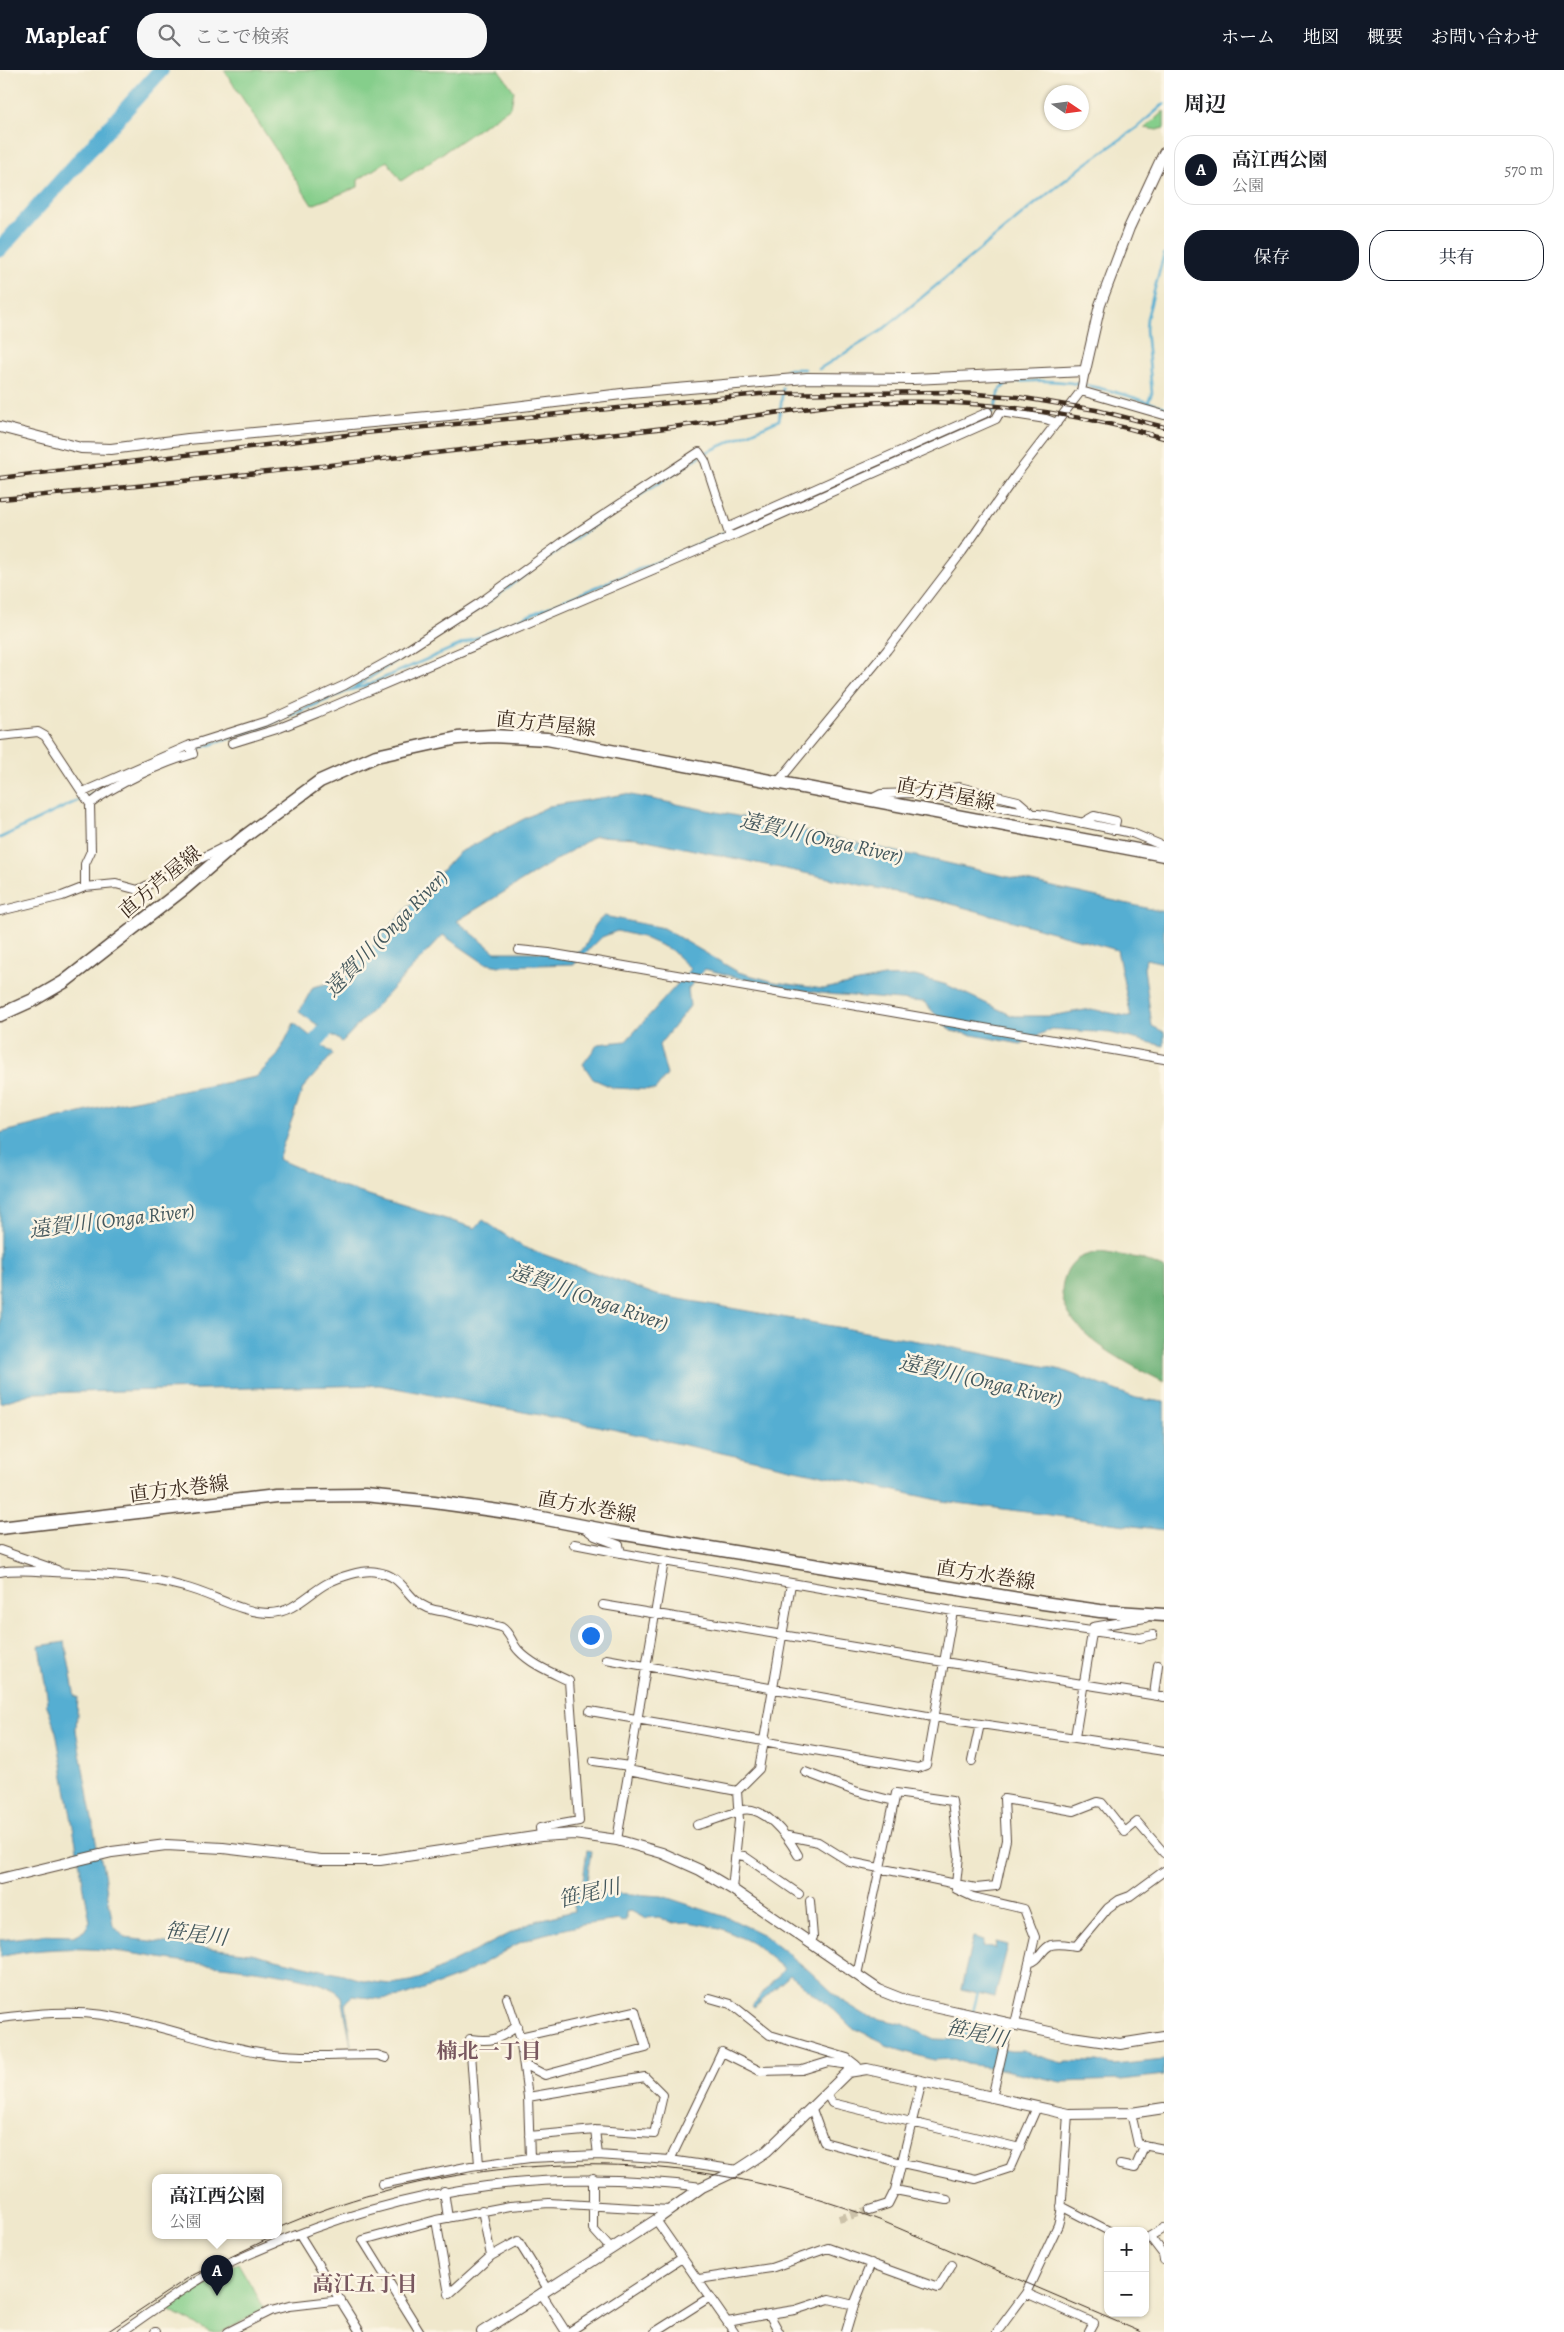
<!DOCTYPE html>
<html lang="ja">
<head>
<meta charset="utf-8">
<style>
	body { margin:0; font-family:Alegreya,"Noto Serif JP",serif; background:#f6f6f6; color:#202124 }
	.controls { position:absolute; right:15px; bottom:15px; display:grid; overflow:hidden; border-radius:10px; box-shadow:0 1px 4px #0004 }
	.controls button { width:45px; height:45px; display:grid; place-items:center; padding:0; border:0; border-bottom:1px solid #e0e0e0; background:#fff; color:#202124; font:25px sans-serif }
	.compass { position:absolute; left:1044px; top:15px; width:45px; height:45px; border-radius:50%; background:#fff; box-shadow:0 1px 4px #0004; rotate:103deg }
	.you { position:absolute; left:590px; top:1565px; width:18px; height:18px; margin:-12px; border:4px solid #fff; border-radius:50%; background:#1a73e8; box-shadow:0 0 0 8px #1a73e833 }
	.badge { display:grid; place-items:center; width:32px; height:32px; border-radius:50%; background:#111827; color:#fff; font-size:16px; font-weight:700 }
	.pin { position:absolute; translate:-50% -41px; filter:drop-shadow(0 1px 2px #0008) }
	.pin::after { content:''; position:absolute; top:26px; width:18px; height:15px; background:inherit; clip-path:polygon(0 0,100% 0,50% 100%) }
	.popup { position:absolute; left:152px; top:2104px; width:130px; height:65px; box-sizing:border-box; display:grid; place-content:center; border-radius:10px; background:#fff; filter:drop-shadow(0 1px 4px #0005); font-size:16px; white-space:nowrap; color:#757577 }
	.popup b { font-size:19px; color:#202124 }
	.popup::after { content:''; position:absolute; left:50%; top:100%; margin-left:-10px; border:10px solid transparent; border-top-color:#fff }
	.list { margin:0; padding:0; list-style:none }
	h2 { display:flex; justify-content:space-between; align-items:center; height:65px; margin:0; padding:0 20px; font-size:21px }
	h2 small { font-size:16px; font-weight:400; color:#757577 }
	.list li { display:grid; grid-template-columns:32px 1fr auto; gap:15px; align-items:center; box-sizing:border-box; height:70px; margin:0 10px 10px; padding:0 10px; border:1px solid #e0e0e0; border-radius:20px }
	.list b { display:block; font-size:19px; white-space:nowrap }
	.list p { margin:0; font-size:16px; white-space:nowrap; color:#757577 }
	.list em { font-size:16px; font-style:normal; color:#757577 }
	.actions { display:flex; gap:10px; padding:15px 20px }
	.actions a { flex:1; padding:11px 0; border:1px solid #111827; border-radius:20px; text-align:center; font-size:18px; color:#111827 }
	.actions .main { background:#111827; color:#fff }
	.icon { flex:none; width:28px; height:28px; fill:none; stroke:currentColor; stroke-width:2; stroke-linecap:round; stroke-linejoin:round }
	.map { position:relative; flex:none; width:1164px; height:2262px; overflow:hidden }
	header { display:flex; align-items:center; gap:30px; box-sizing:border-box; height:70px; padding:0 25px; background:#111827; color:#fff }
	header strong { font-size:24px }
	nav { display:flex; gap:28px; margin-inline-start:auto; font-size:18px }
	.search { width:350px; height:45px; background:#f6f6f6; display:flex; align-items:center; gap:12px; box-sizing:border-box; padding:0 18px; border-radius:20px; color:#757577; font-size:19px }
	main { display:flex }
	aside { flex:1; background:#fff }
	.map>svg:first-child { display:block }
	.green { fill:#85ce8b; stroke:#607c54 }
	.forest { fill:#6cb177; stroke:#546e4a }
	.water { fill:#54aed2; stroke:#486c78; fill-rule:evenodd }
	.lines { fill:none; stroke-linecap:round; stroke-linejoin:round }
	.stream { stroke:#54aed2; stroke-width:2.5 }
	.river { stroke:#54aed2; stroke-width:16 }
	.minor-tunnel { stroke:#ccc2a9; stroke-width:8; stroke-dasharray:8 4; stroke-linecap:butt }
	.minor-casing { stroke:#564638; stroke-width:10 }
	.tertiary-casing { stroke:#564638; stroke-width:12 }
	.primary-casing { stroke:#564638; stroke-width:15 }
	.minor { stroke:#fff; stroke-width:8 }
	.tertiary { stroke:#fff; stroke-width:10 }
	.primary { stroke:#fff; stroke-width:12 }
	.tram { stroke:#3b2a1e; stroke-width:1 }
	.rail-casing { stroke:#3b2a1e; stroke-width:4.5 }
	.rail { stroke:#fcf5e5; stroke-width:2.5; stroke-dasharray:8; stroke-linecap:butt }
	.labels { text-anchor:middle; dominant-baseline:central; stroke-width:5; stroke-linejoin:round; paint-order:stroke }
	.street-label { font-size:20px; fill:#3b2a1e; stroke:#fcf5e5 }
	.water-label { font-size:21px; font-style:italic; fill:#44585d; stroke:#fcf5e5 }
	.neighbourhood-label { font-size:21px; font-weight:bold; fill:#78575f; stroke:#fcf5e5 }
</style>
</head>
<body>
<header>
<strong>Mapleaf</strong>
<div class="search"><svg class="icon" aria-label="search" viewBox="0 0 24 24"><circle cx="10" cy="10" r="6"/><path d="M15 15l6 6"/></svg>ここで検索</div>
<nav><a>ホーム</a><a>地図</a><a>概要</a><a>お問い合わせ</a></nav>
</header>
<main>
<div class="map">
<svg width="1164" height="2262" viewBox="0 0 1164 2262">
	<rect width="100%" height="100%" fill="#fcf5e5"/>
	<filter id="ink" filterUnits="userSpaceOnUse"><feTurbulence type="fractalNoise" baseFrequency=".02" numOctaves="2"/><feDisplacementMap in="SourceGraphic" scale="10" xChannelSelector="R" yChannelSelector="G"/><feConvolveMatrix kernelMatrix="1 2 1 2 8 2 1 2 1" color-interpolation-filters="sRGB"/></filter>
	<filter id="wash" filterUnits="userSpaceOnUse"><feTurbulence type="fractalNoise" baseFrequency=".0096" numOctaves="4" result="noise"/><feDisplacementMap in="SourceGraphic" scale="20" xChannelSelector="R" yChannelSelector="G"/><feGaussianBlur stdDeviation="1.12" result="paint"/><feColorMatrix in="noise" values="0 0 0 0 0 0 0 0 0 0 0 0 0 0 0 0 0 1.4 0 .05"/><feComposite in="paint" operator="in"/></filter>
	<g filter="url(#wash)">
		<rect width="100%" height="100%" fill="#f0e8cc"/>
		<!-- green -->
		<path class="green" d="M 224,0 L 499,0 L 514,21 L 511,37 L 401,111 L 387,91 L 358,110 L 358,117 L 312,135 Z
			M 1164,41 L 1164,58 L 1157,60 L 1145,58 Z
			M 238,2193 L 265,2239 L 222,2262 L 210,2262 L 160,2236 L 192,2216 Z"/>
		<!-- forest -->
		<path class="forest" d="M 1100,1182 L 1139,1188 L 1164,1198 L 1164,1312 C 1131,1295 1045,1256 1065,1206 C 1071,1189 1082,1185 1100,1182 Z"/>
		<!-- water -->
		<path class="water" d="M 626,724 L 747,748 L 1164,842 L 1164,893 L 1146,889 L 1144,898 L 1152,956 L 1164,962 L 1164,976 L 1110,963 L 1051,959 L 1021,974 L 951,961 L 924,932 L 828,924 L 766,915 L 705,899 L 688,919 L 690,936 L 659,975 L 667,1005 L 655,1020 L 614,1018 L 593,1009 L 583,994 L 598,974 L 626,971 L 691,899 L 671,880 L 642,867 L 617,861 L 602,867 L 575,894 L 499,896 L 484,893 L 443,865 L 342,972 L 299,942 L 313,917 L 341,910 L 458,783 L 549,736 ZM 595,766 L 637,768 L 948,833 L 1117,880 L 1131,947 L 1091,939 L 1050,946 L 1013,946 L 947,915 L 915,906 L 884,907 L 823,919 L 775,912 L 738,902 L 663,858 L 604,846 C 588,859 593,869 580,882 L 495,882 L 457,851 Z
			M 294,953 L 333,984 L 303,1018 L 278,1089 L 339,1116 L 475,1158 L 483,1150 L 523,1177 L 657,1225 L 940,1275 L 1062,1300 L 1136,1328 L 1164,1332 L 1164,1460 L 942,1431 L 593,1355 L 379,1315 L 33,1323 L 0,1333 L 0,1063 L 124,1032 L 256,1007 L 278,985 Z
			M 65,1572 L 75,1627 L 78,1627 L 76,1660 L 97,1777 L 102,1792 L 113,1855 L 125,1868 L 251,1883 L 372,1912 L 391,1914 L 417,1910 L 535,1851 L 574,1841 L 571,1827 L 562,1824 L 567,1819 L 582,1818 L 587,1780 L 591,1781 L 586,1819 L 598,1822 L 662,1826 L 729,1848 L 764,1865 L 806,1898 L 841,1930 L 867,1946 L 903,1954 L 934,1969 L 961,1970 L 965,1952 L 975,1955 L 971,1971 L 976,1973 L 1010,1981 L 1022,1981 L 1062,1993 L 1066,1991 L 1097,1992 L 1114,1995 L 1164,1990 L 1164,2005 L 1121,2010 L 1062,2012 L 995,1998 L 966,1994 L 954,1989 L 933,1990 L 886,1976 L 881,1971 L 851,1957 L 833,1939 L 790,1905 L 754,1937 L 752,1935 L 784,1899 L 753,1873 L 720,1858 L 689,1852 L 671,1853 L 659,1847 L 644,1848 L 631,1841 L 626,1842 L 626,1850 L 622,1852 L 618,1850 L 582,1855 L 536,1866 L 517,1874 L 463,1905 L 401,1927 L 380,1929 L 352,1926 L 346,1933 L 351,1976 L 342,1927 C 327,1904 224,1897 196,1893 C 159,1889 124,1880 87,1879 C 58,1878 28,1880 0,1887 L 0,1870 L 42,1865 L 73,1866 L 84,1861 L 90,1852 L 56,1662 L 46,1633 L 48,1632 L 39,1576 Z
			M 973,1867 L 984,1870 L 983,1876 L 995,1879 L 996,1872 L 1008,1875 L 995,1927 L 961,1919 Z"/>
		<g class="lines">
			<!-- stream -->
			<path class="stream" d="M 786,299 L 805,299
				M 819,299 L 881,261 L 1035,134 L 1087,93 L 1138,57 L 1164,34
				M 1148,332 L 1152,323 L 1146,260 L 1147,248 L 1164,184
				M 989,344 L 994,341 L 1000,320 L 1006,314 C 1014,311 1023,311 1032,311 C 1078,309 1121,323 1164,337
				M 352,619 L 475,541 L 590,458 L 705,383 L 779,350 L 783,318
				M 179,685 L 258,659 L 350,620 L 365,616 L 513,552 L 721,465 L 900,385
				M 88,726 L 123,708
				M 0,768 L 83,728
				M 973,1942 L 978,1922"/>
			<!-- river -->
			<path class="river" d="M 0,179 L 161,0
				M 301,988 L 340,944"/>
		</g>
	</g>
	<g filter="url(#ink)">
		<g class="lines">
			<!-- minor-tunnel -->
			<path class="minor-tunnel" d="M 839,2149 L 869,2140"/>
			<defs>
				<path id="minor" d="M 1081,321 L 1164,345
					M 727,458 L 988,342
					M 0,666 L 38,662 L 45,666 L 90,734 L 91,781 L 85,794 L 85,817
					M 232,673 L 277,659 L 317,643 L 730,467 L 996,349 L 1000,342 L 1046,349 L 1057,353
					M 778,712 L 887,580 L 962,482 L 1017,404 L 1081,321 L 1085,301
					M 83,722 L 188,676 L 267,651 L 345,615 L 401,584 L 481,532 L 567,469 L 699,382 L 705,391 L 729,464
					M 920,722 L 959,717 L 1018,731 L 1033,744
					M 871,729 L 881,724 L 914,723 L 1050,746 L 1132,763 L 1161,775 L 1164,779
					M 90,734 C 115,714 162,693 193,684 L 190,675
					M 1082,753 L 1094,746 L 1116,751 L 1114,760
					M 0,841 L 62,826 L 85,817 L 116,814 L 138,820 L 230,774
					M 519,880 L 549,883 L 1164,989
					M 586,1459 L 595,1466 L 619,1475 L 621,1483 L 664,1491 L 953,1541 L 1140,1568 L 1153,1565
					M 574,1474 L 621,1483
					M 0,1480 L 57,1500
					M 0,1502 C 17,1499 35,1501 53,1502 C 97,1504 141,1505 184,1517 C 212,1524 241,1543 270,1543 C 293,1543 308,1524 326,1514 C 339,1507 363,1499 377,1502 C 405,1506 405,1529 428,1538 C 433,1540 440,1541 446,1542 C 464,1547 482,1552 501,1557 C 511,1563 511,1573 519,1581 C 532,1595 553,1603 569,1611 L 579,1751 L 540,1758 L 541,1766
					M 603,1535 L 944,1592 L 1164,1627
					M 606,1589 L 933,1647 L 1164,1681
					M 1154,1625 L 1158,1595
					M 590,1641 L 918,1698 L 926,1695 L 953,1541
					M 1075,1667 L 1093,1557 L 1145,1548
					M 594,1691 L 629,1696
					M 972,1691 L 980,1654
					M 628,1700 L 737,1721
					M 805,1702 L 855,1721 L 894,1731
					M 697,1755 C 713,1751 724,1746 739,1741 C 763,1732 788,1767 798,1785
					M 788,1766 L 818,1772 L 850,1792 L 956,1814 L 956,1819 L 973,1827 L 1024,1839 L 1035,1867 L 1015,1954
					M 617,1770 L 664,1491
					M 736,1785 L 744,1786 L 799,1824
					M 732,1819 L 739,1750 L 737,1721 L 759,1699 L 791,1514
					M 810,1831 L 813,1867 L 810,1873
					M 1029,1893 C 1040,1891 1041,1879 1051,1875 C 1059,1873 1068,1875 1076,1876 L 1108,1838 L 1119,1830 L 1130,1826 L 1164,1801
					M 857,1905 L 896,1723 L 952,1731 L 959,1786 L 956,1814 L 976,1818 L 996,1816 L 1006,1770 L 1004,1729 L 1074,1741 L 1097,1732 L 1102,1733 L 1125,1762 L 1137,1752 L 1164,1783
					M 507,1928 L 520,1967 L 528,2027 L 530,2088 L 598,2085 L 670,2090 L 738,2100
					M 710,1928 L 731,1934 L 770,1965 L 847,1988 L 856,1995
					M 0,1948 C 35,1944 68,1940 103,1945 C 155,1953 206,1973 259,1982 C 298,1989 338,1985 377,1985 L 386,1988
					M 520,1967 L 635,1941 L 646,1978 L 545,2005 L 524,1994
					M 922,2011 L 895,2120 L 947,2130
					M 827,2024 L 832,2033 L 1020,2078
					M 528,2027 L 645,2007 L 663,2025 L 654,2064 L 595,2060 L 529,2066
					M 992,2028 L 1009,1953
					M 812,2039 L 824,2072 L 902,2093 L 976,2109 L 1010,2098 L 1037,2037
					M 1131,2043 L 1138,2074 L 1164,2079
					M 595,2060 L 598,2085
					M 670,2090 L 722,1982 L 760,2001 L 802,2000 L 828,1992 L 857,1996
					M 479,2095 L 470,1969 C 491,1972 499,1970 517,1956
					M 1120,2095 L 1135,2098 L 1145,2075
					M 593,2108 L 593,2159 L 610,2178
					M 382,2114 L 471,2096 L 530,2088
					M 444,2121 L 448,2148
					M 1061,2136 L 1109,2161
					M 482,2140 L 491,2186
					M 869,2140 L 888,2134 L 895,2120
					M 436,2150 L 449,2224 L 491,2186 L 518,2171 L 548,2219
					M 656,2150 L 734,2262
					M 299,2164 L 360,2262
					M 1150,2167 L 1163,2184 L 1164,2190
					M 1147,2168 L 1164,2158
					M 699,2209 L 771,2198 L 828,2178 L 938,2218 L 952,2195
					M 541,2223 L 566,2262
					M 1026,2223 L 1094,2253 L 1089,2262
					M 769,2244 L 795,2240 L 829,2229 L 854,2235
					M 728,2252 L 769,2244 L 779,2262
					M 122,2262 C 154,2240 185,2216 220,2198 C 241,2187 264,2178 286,2169 C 419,2115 559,2098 702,2117
					M 155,2262 L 156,2262
					M 228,2262 L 270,2241 L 289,2236 L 341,2230
					M 420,2262 L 363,2170 L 436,2150 L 510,2136 L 549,2133 L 669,2140
					M 569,2262 L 682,2188
					M 655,2262 L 710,2227
					M 846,2262 L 854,2235 L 871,2193
					M 997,2262 L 1026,2223 L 1058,2155 L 1061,2143 L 1068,2044"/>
				<path id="tertiary" d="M 0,357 L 81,378 L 111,379 L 188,369 L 449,345 L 630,323 L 807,308 L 913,309 L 1085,301 L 1100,235 L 1129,158 L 1164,83
					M 0,1809 L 112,1782 L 166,1775 L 223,1778 L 321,1790 L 380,1790 L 541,1766 L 574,1764 L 617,1770 L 662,1783 L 700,1800 L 732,1819 L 879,1920 L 907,1931 L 1072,1967 L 1120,1974 L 1164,1967
					M 482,2262 L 656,2150 L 702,2117 L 738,2100 L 767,2081 L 848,2002 L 867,1999 L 1068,2044 L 1131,2043 L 1164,2038"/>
				<path id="primary" d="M 0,945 L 33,930 L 64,912 L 186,817 L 244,767 L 320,711 L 376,686 L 458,668 L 492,666 L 547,669 L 1164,785
					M 0,1458 L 276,1426 L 364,1425 L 434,1432 L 521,1444 L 619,1463 L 1043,1533 L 1100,1541 L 1164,1545"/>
			</defs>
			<!-- minor casing -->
			<use href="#minor" class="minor-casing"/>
			<!-- tertiary casing -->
			<use href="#tertiary" class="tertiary-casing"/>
			<!-- primary casing -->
			<use href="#primary" class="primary-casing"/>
			<!-- minor -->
			<use href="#minor" class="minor"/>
			<!-- tertiary -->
			<use href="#tertiary" class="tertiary"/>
			<!-- primary -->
			<use href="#primary" class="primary"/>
			<!-- tram -->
			<path class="tram" d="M 278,2158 C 407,2101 558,2083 696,2102 C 759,2110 823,2129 882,2151 L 1141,2262
				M 107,2262 L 191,2206 L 276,2165"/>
			<defs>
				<path id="rail" d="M 0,408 L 355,364 L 760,324 L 947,322 L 1018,327 L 1096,340 L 1164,357
					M 0,429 C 213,411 426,382 639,361 C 705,354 771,342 837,335 C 946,325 1060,338 1164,368"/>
			</defs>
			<!-- rail casing -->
			<use href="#rail" class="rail-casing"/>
			<!-- rail -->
			<use href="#rail" class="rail"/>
		</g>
	</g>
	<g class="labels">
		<!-- street labels -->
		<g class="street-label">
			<text transform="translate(546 654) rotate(6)">直方芦屋線</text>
			<text transform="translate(946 724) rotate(11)">直方芦屋線</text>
			<text transform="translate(160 812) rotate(-40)">直方芦屋線</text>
			<text transform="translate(179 1419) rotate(-7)">直方水巻線</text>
			<text transform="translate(587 1437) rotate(10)">直方水巻線</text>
			<text transform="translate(986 1505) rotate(9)">直方水巻線</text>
		</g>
		<!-- water labels -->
		<g class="water-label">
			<text transform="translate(822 768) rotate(13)">遠賀川 (Onga River)</text>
			<text transform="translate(386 863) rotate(-46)">遠賀川 (Onga River)</text>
			<text transform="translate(112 1150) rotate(-7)">遠賀川 (Onga River)</text>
			<text transform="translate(589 1227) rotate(19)">遠賀川 (Onga River)</text>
			<text transform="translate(981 1310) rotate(13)">遠賀川 (Onga River)</text>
			<text transform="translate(589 1823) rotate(-13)">笹尾川</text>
			<text transform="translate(196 1864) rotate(7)">笹尾川</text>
			<text transform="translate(977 1963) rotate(12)">笹尾川</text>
		</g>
		<!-- neighbourhood labels -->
		<g class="neighbourhood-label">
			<text x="489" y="1981">楠北一丁目</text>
			<text x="365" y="2214">高江五丁目</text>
		</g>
	</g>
</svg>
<div class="controls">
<button>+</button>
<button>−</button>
</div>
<svg class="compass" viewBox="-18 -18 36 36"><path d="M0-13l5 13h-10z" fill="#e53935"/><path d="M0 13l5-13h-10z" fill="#757577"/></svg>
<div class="you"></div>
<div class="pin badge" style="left:217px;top:2226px">A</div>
<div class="popup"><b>高江西公園</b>公園</div>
</div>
<aside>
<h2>周辺<small></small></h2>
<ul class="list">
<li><span class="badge">A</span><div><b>高江西公園</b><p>公園</p></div><em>570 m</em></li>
</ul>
<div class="actions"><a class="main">保存</a><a>共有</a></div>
</aside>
</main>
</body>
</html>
